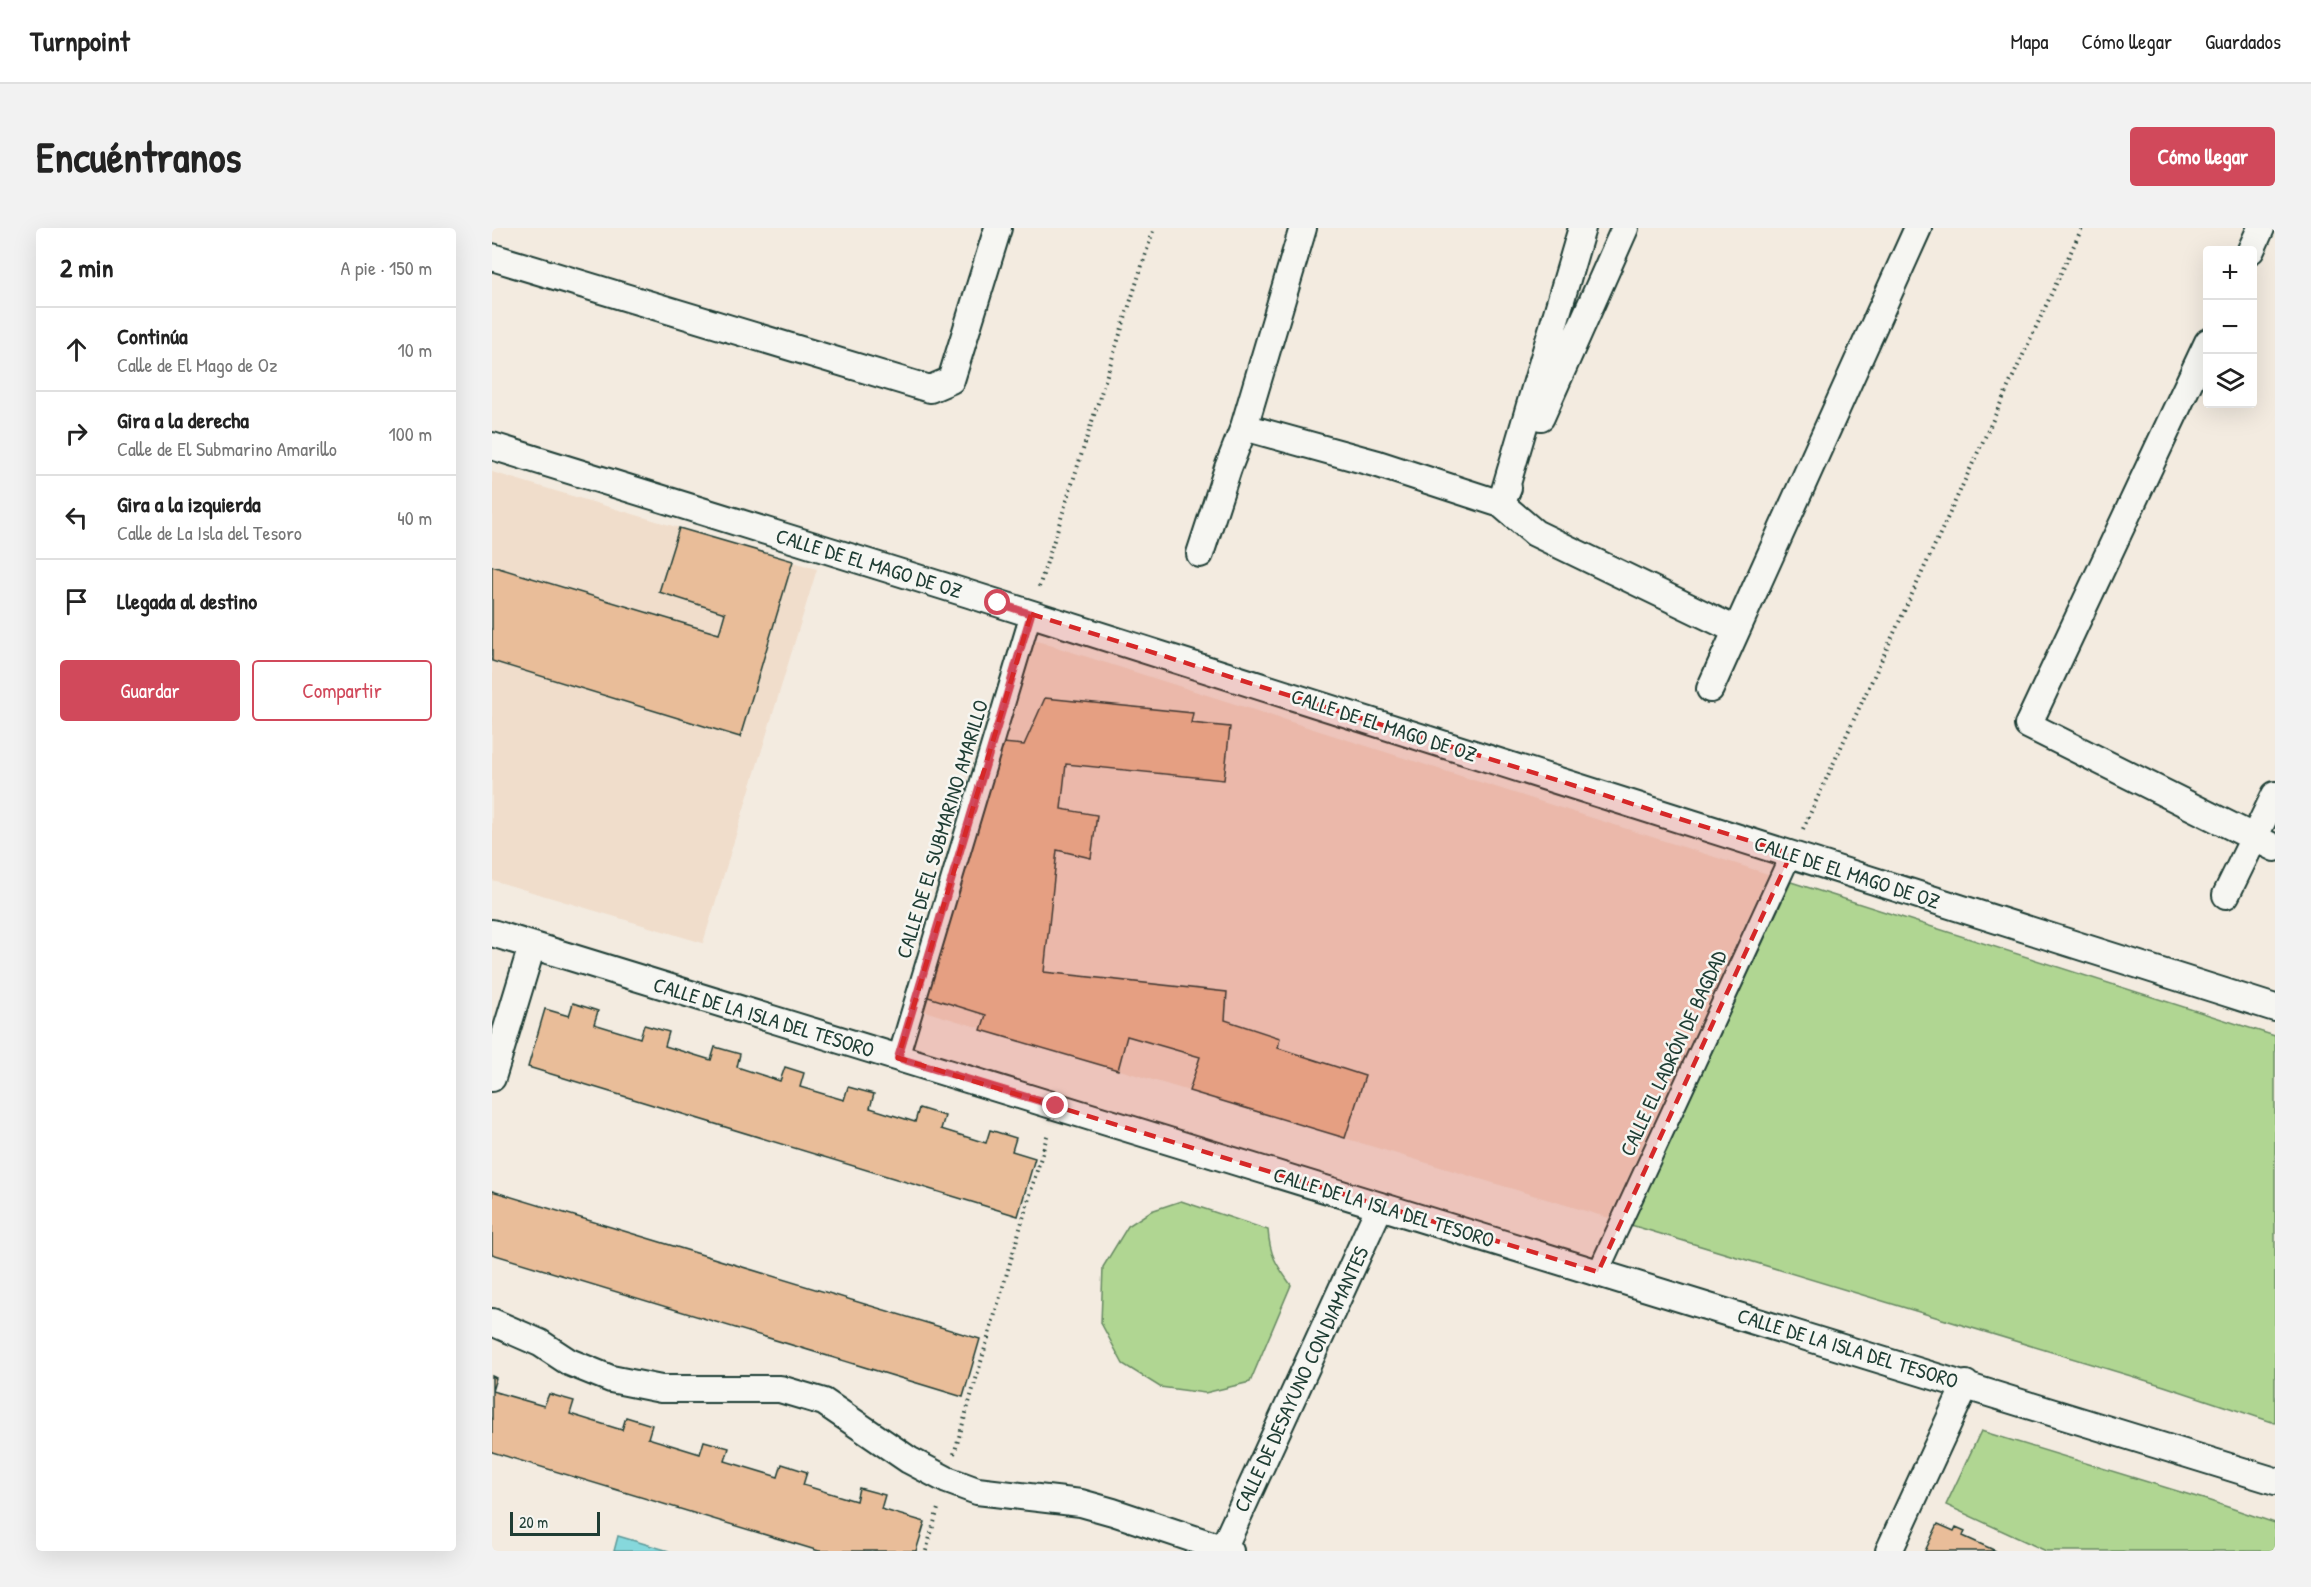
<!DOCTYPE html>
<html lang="es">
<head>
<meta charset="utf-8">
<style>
	body { margin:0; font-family:"Patrick Hand",sans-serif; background:#f2f2f2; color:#222 }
	.controls { position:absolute; right:18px; top:18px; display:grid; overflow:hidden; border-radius:6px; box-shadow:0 6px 24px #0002 }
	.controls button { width:54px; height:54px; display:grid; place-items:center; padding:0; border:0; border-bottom:2px solid #e0e0e0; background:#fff; color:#222; font:30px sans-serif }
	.scale { position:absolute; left:18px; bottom:15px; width:90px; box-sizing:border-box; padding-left:6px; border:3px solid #1f3d34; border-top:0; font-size:16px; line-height:21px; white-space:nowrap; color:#1f3d34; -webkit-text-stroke:4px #f6f6f2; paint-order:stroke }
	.stop { position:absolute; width:18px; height:18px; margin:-14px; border:4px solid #d1495b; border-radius:50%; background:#fff }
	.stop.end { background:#d1495b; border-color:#fff; box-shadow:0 2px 6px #0008 }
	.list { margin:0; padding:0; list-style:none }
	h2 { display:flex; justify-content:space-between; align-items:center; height:78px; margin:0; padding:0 24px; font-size:26px }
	h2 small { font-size:20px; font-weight:400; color:#767676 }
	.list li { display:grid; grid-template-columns:39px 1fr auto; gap:18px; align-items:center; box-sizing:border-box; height:84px; padding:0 24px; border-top:2px solid #e0e0e0 }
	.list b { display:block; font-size:22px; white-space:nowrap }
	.list p { margin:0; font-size:20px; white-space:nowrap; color:#767676 }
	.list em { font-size:20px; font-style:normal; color:#767676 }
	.actions { display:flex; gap:12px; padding:18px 24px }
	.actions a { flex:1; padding:14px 0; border:2px solid #d1495b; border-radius:6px; text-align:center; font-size:21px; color:#d1495b }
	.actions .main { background:#d1495b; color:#fff }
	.icon { flex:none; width:33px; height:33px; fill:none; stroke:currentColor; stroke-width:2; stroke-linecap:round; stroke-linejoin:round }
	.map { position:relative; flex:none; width:1783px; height:1323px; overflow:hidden; border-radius:6px }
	header { display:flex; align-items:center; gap:36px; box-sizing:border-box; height:84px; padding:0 30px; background:#fff; border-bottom:2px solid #e0e0e0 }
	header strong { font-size:28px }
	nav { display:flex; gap:33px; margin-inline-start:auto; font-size:21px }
	.intro { display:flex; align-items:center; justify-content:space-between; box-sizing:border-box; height:144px; padding:0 36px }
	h1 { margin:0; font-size:42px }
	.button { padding:15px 27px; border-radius:6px; background:#d1495b; color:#fff; font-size:21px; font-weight:700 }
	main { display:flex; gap:36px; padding:0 36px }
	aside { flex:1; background:#fff; border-radius:6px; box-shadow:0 6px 24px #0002 }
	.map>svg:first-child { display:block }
	.built { fill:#f0ddcb }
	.green { fill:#b0d692; stroke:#688a63; stroke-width:1.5 }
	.water { fill:#86d8dc; stroke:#5d9a99; stroke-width:1.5 }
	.building { fill:#e9bd99; stroke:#1f3d34; stroke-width:1.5 }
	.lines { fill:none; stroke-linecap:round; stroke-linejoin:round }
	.pedestrian-casing { stroke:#1f3d34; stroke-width:24 }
	.minor-casing { stroke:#1f3d34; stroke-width:30 }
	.path { stroke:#1f3d34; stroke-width:4; stroke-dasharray:1.5 4.5; stroke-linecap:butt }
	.pedestrian { stroke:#f6f6f2; stroke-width:20 }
	.minor { stroke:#f6f6f2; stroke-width:26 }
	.route { stroke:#d1495b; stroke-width:8 }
	.marked { fill:#d62828; fill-opacity:0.2; stroke:#d62828; stroke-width:4.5; stroke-dasharray:12 8; stroke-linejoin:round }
	.labels { text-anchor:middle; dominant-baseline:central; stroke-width:5; stroke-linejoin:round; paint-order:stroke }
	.street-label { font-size:21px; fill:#1f3d34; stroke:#f6f6f2 }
</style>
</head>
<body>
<header>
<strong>Turnpoint</strong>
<nav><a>Mapa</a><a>Cómo llegar</a><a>Guardados</a></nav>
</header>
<div class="intro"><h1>Encuéntranos</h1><a class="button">Cómo llegar</a></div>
<main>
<aside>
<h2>2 min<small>A pie · 150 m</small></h2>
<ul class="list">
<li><svg class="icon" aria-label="ahead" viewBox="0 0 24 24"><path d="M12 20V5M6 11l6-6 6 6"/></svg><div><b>Continúa</b><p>Calle de El Mago de Oz</p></div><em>10 m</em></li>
<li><svg class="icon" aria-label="right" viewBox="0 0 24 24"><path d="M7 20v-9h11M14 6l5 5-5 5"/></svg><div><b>Gira a la derecha</b><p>Calle de El Submarino Amarillo</p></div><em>100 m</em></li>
<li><svg class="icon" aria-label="left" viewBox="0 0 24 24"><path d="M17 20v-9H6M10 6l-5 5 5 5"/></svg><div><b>Gira a la izquierda</b><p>Calle de La Isla del Tesoro</p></div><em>40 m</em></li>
<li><svg class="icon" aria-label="arrive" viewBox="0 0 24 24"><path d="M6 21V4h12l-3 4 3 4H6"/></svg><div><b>Llegada al destino</b></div></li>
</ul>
<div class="actions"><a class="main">Guardar</a><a>Compartir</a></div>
</aside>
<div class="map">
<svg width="1783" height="1323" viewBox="0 0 1783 1323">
	<rect width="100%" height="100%" fill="#f3ebe0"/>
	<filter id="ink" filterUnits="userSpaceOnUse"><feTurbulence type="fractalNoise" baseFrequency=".0167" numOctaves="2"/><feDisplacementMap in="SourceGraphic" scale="12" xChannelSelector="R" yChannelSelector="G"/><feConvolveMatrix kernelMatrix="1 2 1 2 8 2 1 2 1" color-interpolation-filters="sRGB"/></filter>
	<g filter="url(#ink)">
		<!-- built -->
		<path class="built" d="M 0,244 L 325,341 L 211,715 L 0,652 Z
			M 542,412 L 1276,646 L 1117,990 L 429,782 Z"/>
		<!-- green -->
		<path class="green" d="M 1299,654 L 1783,808 L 1783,1195 L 1672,1158 L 1139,997 Z
			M 689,973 L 776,1002 C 778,1028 784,1036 799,1057 L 758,1154 L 713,1165 L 668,1159 L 631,1136 L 609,1095 L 611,1039 L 636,998 L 659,983 Z
			M 1489,1203 L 1718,1273 L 1783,1295 L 1783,1323 L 1554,1323 L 1454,1277 Z"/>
		<!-- water -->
		<path class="water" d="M 126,1308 L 177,1323 L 122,1323 Z"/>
		<!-- building -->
		<path class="building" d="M 187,300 L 301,333 L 248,509 L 0,433 L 0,338 L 227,406 L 233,385 L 167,364 Z
			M 553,470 L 701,485 L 699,495 L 738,499 L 732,552 L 574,536 L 569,581 L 605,587 L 599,630 L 565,622 L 552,744 L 735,764 L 733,792 L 788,810 L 786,820 L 873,848 L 853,910 L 697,863 L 708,829 L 635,808 L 626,842 L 489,802 L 494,787 L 433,768 L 511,515 L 532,517 Z
			M 81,775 L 106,783 L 102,796 L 145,809 L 148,810 L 152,797 L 177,804 L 173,818 L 219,832 L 223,819 L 248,826 L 245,839 L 288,853 L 293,839 L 312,845 L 308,859 L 352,872 L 356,859 L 382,866 L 378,880 L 423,894 L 427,880 L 453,888 L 449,901 L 494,915 L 498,902 L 524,910 L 520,923 L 543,930 L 526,988 L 36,839 L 53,781 L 77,788 Z
			M 0,963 L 488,1111 L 471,1169 L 0,1026 Z
			M 0,1148 L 4,1150 L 0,1163 L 52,1178 L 57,1166 L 82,1173 L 78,1186 L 130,1202 L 134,1189 L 160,1197 L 156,1210 L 208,1226 L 212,1213 L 237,1220 L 233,1233 L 286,1249 L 290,1236 L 315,1244 L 311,1257 L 364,1273 L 367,1260 L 393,1267 L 389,1281 L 433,1294 L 424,1323 L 327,1323 L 0,1224 Z
			M 1446,1296 L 1462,1303 L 1464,1299 L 1473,1303 L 1471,1308 L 1504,1323 L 1433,1323 Z"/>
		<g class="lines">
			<defs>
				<path id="pedestrian" d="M 406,830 L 539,386
					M 1106,1044 L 1299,626"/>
				<path id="minor" d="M 811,0 L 752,199 L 886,236 L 1009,276 L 1090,0
					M 1759,22 L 1769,0
					M 0,29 L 438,161 L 459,152 L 506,0
					M 1716,114 L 1536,497 L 1783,620
					M 1049,189 L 1133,0
					M 0,218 L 477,366 L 1783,780
					M 1016,260 L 1009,276 L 1043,305 L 1244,402
					M 708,326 L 736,240 L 752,199
					M 1218,461 L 1426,0
					M 1734,667 L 1783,567
					M 0,705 L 1783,1253
					M 0,850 L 40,718
					M 0,1094 L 48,1115 L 77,1134 L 119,1151 L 169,1161 L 288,1161 L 332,1174 L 417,1232 L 455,1252 L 485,1263 L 589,1275 L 621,1284 L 738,1323
					M 730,1323 L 888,978
					M 1397,1323 L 1474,1156"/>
			</defs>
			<!-- pedestrian casing -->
			<use href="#pedestrian" class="pedestrian-casing"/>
			<!-- minor casing -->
			<use href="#minor" class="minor-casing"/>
			<!-- path -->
			<path class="path" d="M 547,359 L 662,0
				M 1311,601 L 1590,0
				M 462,1226 L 556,905
				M 434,1323 L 447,1277"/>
			<!-- pedestrian -->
			<use href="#pedestrian" class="pedestrian"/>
			<!-- minor -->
			<use href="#minor" class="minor"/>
		</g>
	</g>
	<g class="lines" filter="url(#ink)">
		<!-- route -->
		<path class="route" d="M 506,375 L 539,386 L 406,830 L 564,878"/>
	</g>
	<!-- marked area -->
	<path class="marked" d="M 539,386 L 1299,626 L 1106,1044 L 406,830 Z"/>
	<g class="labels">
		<!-- street labels -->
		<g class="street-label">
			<text transform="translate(377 335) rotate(17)">CALLE DE EL MAGO DE OZ</text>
			<text transform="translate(892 497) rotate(18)">CALLE DE EL MAGO DE OZ</text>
			<text transform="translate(450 601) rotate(-73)">CALLE DE EL SUBMARINO AMARILLO</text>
			<text transform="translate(1355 644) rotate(18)">CALLE DE EL MAGO DE OZ</text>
			<text transform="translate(272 789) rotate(17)">CALLE DE LA ISLA DEL TESORO</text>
			<text transform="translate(1181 825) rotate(-65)">CALLE EL LADRÓN DE BAGDAD</text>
			<text transform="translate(892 979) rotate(17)">CALLE DE LA ISLA DEL TESORO</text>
			<text transform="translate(1356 1120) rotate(17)">CALLE DE LA ISLA DEL TESORO</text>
			<text transform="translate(809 1151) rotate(-65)">CALLE DE DESAYUNO CON DIAMANTES</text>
		</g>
	</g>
</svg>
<div class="controls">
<button>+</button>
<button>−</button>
<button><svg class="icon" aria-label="layers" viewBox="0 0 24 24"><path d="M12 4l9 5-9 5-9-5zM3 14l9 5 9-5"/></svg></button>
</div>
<div class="scale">20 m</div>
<div class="stop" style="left:506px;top:375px"></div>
<div class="stop end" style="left:564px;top:878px"></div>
</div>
</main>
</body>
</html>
